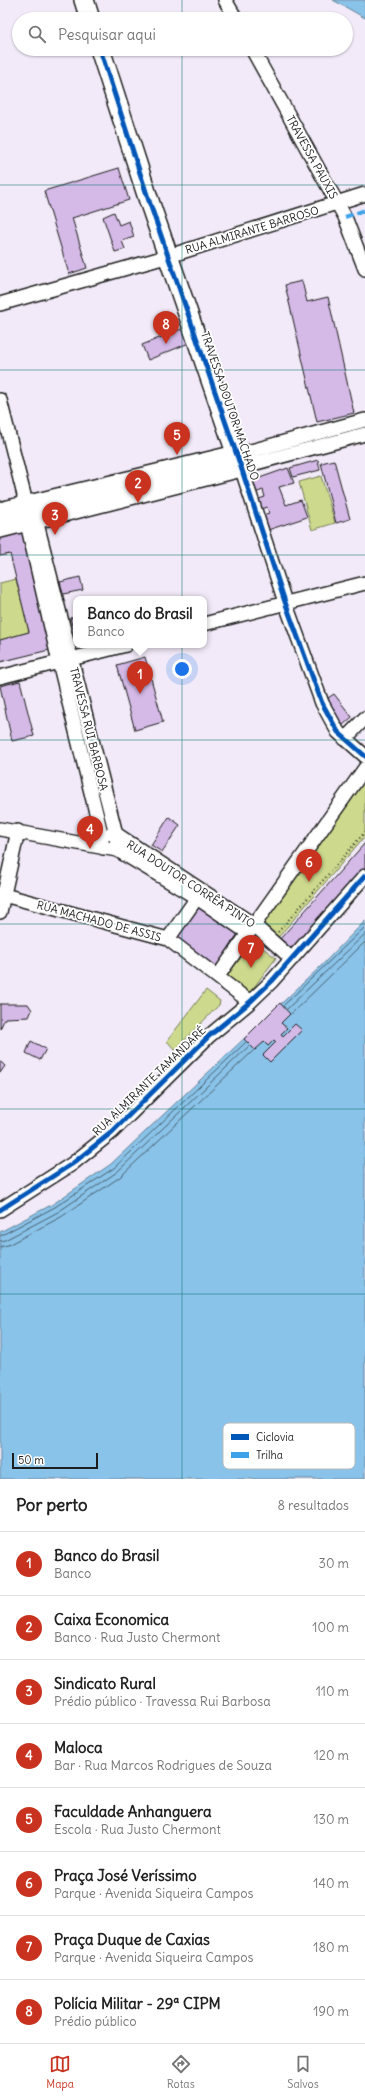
<!DOCTYPE html>
<html lang="pt">
<head>
<meta charset="utf-8">
<style>
	body { margin:0; font-family:Delius,sans-serif; background:#f6f6f6; color:#222 }
	.scale { position:absolute; left:12px; bottom:10px; width:86px; box-sizing:border-box; padding-left:4px; border:2px solid #1c1c1c; border-top:0; font-size:11px; line-height:14px; white-space:nowrap; color:#1c1c1c; -webkit-text-stroke:3px #fff; paint-order:stroke }
	.you { position:absolute; left:182px; top:669px; width:14px; height:14px; margin:-10px; border:3px solid #fff; border-radius:50%; background:#1a73e8; box-shadow:0 0 0 6px #1a73e833 }
	.badge { display:grid; place-items:center; width:26px; height:26px; border-radius:50%; background:#c8321e; color:#fff; font-size:13px; font-weight:700 }
	.pin { position:absolute; translate:-50% -33px; filter:drop-shadow(0 1px 2px #0008) }
	.pin::after { content:''; position:absolute; top:21px; width:14px; height:12px; background:inherit; clip-path:polygon(0 0,100% 0,50% 100%) }
	.popup { position:absolute; left:73px; top:596px; width:134px; height:52px; box-sizing:border-box; display:grid; place-content:center; border-radius:8px; background:#fff; filter:drop-shadow(0 1px 3px #0005); font-size:13px; white-space:nowrap; color:#767676 }
	.popup b { font-size:15px; color:#222 }
	.popup::after { content:''; position:absolute; left:50%; top:100%; margin-left:-8px; border:8px solid transparent; border-top-color:#fff }
	.list { margin:0; padding:0; list-style:none }
	h2 { display:flex; justify-content:space-between; align-items:center; height:52px; margin:0; padding:0 16px; font-size:17px }
	h2 small { font-size:13px; font-weight:400; color:#767676 }
	.list li { display:grid; grid-template-columns:26px 1fr auto; gap:12px; align-items:center; box-sizing:border-box; height:64px; padding:0 16px; border-top:1px solid #e0e0e0 }
	.list b { display:block; font-size:15px; white-space:nowrap }
	.list p { margin:0; font-size:13px; white-space:nowrap; color:#767676 }
	.list em { font-size:13px; font-style:normal; color:#767676 }
	.icon { flex:none; width:22px; height:22px; fill:none; stroke:currentColor; stroke-width:2; stroke-linecap:round; stroke-linejoin:round }
	.map { position:relative; flex:none; width:365px; height:1479px; overflow:hidden }
	.search { position:absolute; background:#fff; box-shadow:0 1px 3px #0004; left:12px; right:12px; top:12px; height:44px; display:flex; align-items:center; gap:10px; box-sizing:border-box; padding:0 14px; border-radius:22px; color:#767676; font-size:15px }
	.sheet { height:564px; background:#fff }
	nav { display:flex; justify-content:space-around; align-items:center; box-sizing:border-box; height:56px; border-top:1px solid #e0e0e0; background:#fff; font-size:11px; color:#767676 }
	nav a { display:grid; justify-items:center; gap:2px }
	nav .on { color:#c8321e }
	.map>svg:first-child { display:block }
	.green { fill:#cdda8d; stroke:#747b54 }
	.water { fill:#8ac3e9; stroke:#5e8097 }
	.lines { fill:none; stroke-linecap:round; stroke-linejoin:round }
	.shore { stroke:#485f6e; stroke-width:1 }
	.building { fill:#d5bae8; stroke:#1c1c1c }
	.street-casing { stroke:#1c1c1c; stroke-width:16 }
	.secondary-casing { stroke:#1c1c1c; stroke-width:22 }
	.path { stroke:#1c1c1c; stroke-width:2; stroke-dasharray:1 3; stroke-linecap:butt }
	.street { stroke:#fff; stroke-width:13 }
	.secondary { stroke:#fff; stroke-width:19 }
	.quiet { stroke:#3da2ea; stroke-width:4; stroke-dasharray:8 4; stroke-linecap:butt }
	.cycleway-casing { stroke:#fff; stroke-width:8 }
	.cycleway { stroke:#0057b8; stroke-width:5 }
	.grid { fill:none; stroke:#0f766e; stroke-width:1; stroke-opacity:0.55 }
	.labels { text-anchor:middle; dominant-baseline:central; stroke-width:3.5; stroke-linejoin:round; paint-order:stroke }
	.street-label { font-size:11px; fill:#1c1c1c; stroke:#fff }
	.key { fill:#fff; stroke:#bbb; stroke-width:1 }
	.key-label { font-size:11px; fill:#1c1c1c }
</style>
</head>
<body>
<div class="map">
<svg width="365" height="1479" viewBox="0 0 365 1479">
	<rect width="100%" height="100%" fill="#f2eaf8"/>
	<filter id="ink" filterUnits="userSpaceOnUse"><feTurbulence type="fractalNoise" baseFrequency=".025" numOctaves="2"/><feDisplacementMap in="SourceGraphic" scale="8" xChannelSelector="R" yChannelSelector="G"/><feConvolveMatrix kernelMatrix="1 2 1 2 8 2 1 2 1" color-interpolation-filters="sRGB"/></filter>
	<g filter="url(#ink)">
		<!-- green -->
		<path class="green" d="M 321,476 L 335,523 L 312,530 L 299,482 Z
			M 16,579 L 29,632 L 0,640 L 0,583 Z
			M 365,778 L 365,836 L 276,940 L 261,928 L 359,783 Z
			M 254,941 L 276,958 L 248,995 L 225,978 Z
			M 206,990 L 220,1001 L 219,1005 L 175,1050 L 167,1041 Z"/>
		<!-- water -->
		<path class="water" d="M 334,0 L 365,0 L 365,18 L 333,0 Z
			M 365,921 L 365,1479 L 0,1479 L 0,1232 L 53,1204 L 111,1164 L 319,968 Z"/>
		<g class="lines">
			<!-- shore -->
			<path class="shore" d="M 284,1005 L 365,927
				M 287,1009 L 365,934
				M 291,1014 L 365,942
				M 0,1236 L 55,1207 L 114,1168 L 246,1042
				M 0,1241 L 5,1240 L 58,1212 L 117,1172 L 249,1046
				M 0,1247 L 8,1245 L 61,1217 L 120,1177 L 254,1050"/>
		</g>
		<!-- building -->
		<path class="building" d="M 119,168 L 129,200 L 72,218 L 87,268 L 69,274 L 44,191 Z
			M 114,212 L 119,225 L 129,221 L 134,237 L 122,241 L 125,249 L 115,252 L 103,217 Z
			M 302,281 L 307,302 L 328,297 L 354,413 L 317,422 L 285,285 Z
			M 184,328 L 189,343 L 148,360 L 142,345 Z
			M 318,460 L 320,470 L 293,477 L 290,468 Z
			M 334,460 L 350,519 L 336,523 L 321,463 Z
			M 288,468 L 294,483 L 279,487 L 286,505 L 301,500 L 307,517 L 265,531 L 260,516 L 269,513 L 267,507 L 259,510 L 256,500 L 265,497 L 263,490 L 255,493 L 251,481 Z
			M 26,529 L 31,548 L 26,549 L 49,650 L 0,662 L 0,640 L 29,632 L 10,554 L 0,556 L 0,535 Z
			M 80,577 L 83,590 L 63,594 L 60,582 Z
			M 76,617 L 76,639 L 70,618 Z
			M 145,657 L 163,722 L 135,730 L 117,665 Z
			M 20,681 L 34,736 L 12,741 L 0,686 Z
			M 334,694 L 352,717 L 343,725 L 338,724 L 328,698 Z
			M 169,817 L 180,825 L 162,852 L 151,845 Z
			M 365,843 L 365,871 L 294,952 L 280,939 Z
			M 197,905 L 238,934 L 229,946 L 231,948 L 214,968 L 173,939 Z
			M 280,1003 L 290,1014 L 281,1023 L 287,1028 L 281,1034 L 283,1036 L 295,1024 L 302,1030 L 270,1062 L 263,1055 L 276,1042 L 274,1040 L 268,1046 L 264,1042 L 255,1050 L 244,1039 Z
			M 0,1004 L 28,1004 L 32,1010 L 29,1017 L 5,1018 L 0,1029 Z
			M 31,1041 L 46,1049 L 40,1060 L 26,1053 Z
			M 0,1061 L 5,1066 L 0,1073 Z"/>
		<g class="lines">
			<defs>
				<path id="street" d="M 225,0 L 236,19
					M 252,49 L 345,217 L 365,269
					M 0,304 L 169,256 L 365,194
					M 0,400 L 24,495 L 23,506 L 59,662 L 101,833 L 103,848
					M 365,434 L 241,467 L 285,602 L 322,703 L 338,732 L 365,756
					M 236,455 L 365,420
					M 34,512 L 116,834 L 117,850
					M 204,624 L 365,583
					M 0,677 L 126,645
					M 345,739 L 365,718
					M 0,829 L 117,850 L 197,898 L 248,933
					M 111,834 L 116,834 L 254,925 L 292,959
					M 0,894 L 168,939 L 250,1002
					M 0,912 L 18,831
					M 168,939 L 201,892
					M 218,976 L 365,768
					M 0,1210 L 72,1164 L 112,1132 L 209,1036 L 250,1002 L 272,981 L 365,876"/>
				<path id="secondary" d="M 84,0 L 90,19
					M 0,512 L 236,455
					M 0,528 L 241,467 L 148,198 L 100,49"/>
			</defs>
			<!-- street casing -->
			<use href="#street" class="street-casing"/>
			<!-- secondary casing -->
			<use href="#secondary" class="secondary-casing"/>
			<!-- path -->
			<path class="path" d="M 278,932 L 365,832"/>
			<!-- street -->
			<use href="#street" class="street"/>
			<!-- secondary -->
			<use href="#secondary" class="secondary"/>
			<!-- quiet -->
			<path class="quiet" d="M 345,217 L 365,210"/>
			<defs>
				<path id="cycleway" d="M 100,49 L 148,198 L 241,467 L 285,602 L 322,703 L 338,732 L 365,756
					M 0,1210 L 72,1164 L 112,1132 L 209,1036 L 250,1002 L 272,981 L 365,876"/>
			</defs>
			<!-- cycleway casing -->
			<use href="#cycleway" class="cycleway-casing"/>
			<!-- cycleway -->
			<use href="#cycleway" class="cycleway"/>
		</g>
	</g>
	<!-- grid -->
	<path class="grid" d="M 182,0 L 182,19M 182,49 L 182,1479M 0,185 L 365,185M 0,370 L 365,370M 0,555 L 365,555M 0,740 L 365,740M 0,924 L 365,924M 0,1109 L 365,1109M 0,1294 L 365,1294"/>
	<g class="labels">
		<!-- street labels -->
		<g class="street-label">
			<text transform="translate(312 157) rotate(61)">TRAVESSA PAUXIS</text>
			<text transform="translate(252 230) rotate(-17)">RUA ALMIRANTE BARROSO</text>
			<text transform="translate(230 406) rotate(71)">TRAVESSA DOUTOR MACHADO</text>
			<text transform="translate(89 729) rotate(76)">TRAVESSA RUI BARBOSA</text>
			<text transform="translate(191 884) rotate(33)">RUA DOUTOR CORRÊA PINTO</text>
			<text transform="translate(99 921) rotate(15)">RUA MACHADO DE ASSIS</text>
			<text transform="translate(149 1081) rotate(-44)">RUA ALMIRANTE TAMANDARÉ</text>
		</g>
	</g>
	<!-- legend -->
	<rect x="223" y="1423" width="132" height="46" rx="6" class="key"/>
	<rect x="231" y="1434" width="18" height="6" fill="#0057b8"/>
	<rect x="231" y="1452" width="18" height="6" fill="#3da2ea"/>
	<g class="key-label">
		<text x="256" y="1441">Ciclovia</text>
		<text x="256" y="1459">Trilha</text>
	</g>
</svg>
<div class="scale">50 m</div>
<div class="you"></div>
<div class="pin badge" style="left:140px;top:694px">1</div>
<div class="popup"><b>Banco do Brasil</b>Banco</div>
<div class="pin badge" style="left:138px;top:503px">2</div>
<div class="pin badge" style="left:55px;top:535px">3</div>
<div class="pin badge" style="left:90px;top:849px">4</div>
<div class="pin badge" style="left:177px;top:455px">5</div>
<div class="pin badge" style="left:309px;top:882px">6</div>
<div class="pin badge" style="left:251px;top:968px">7</div>
<div class="pin badge" style="left:166px;top:344px">8</div>
<div class="search"><svg class="icon" aria-label="search" viewBox="0 0 24 24"><circle cx="10" cy="10" r="6"/><path d="M15 15l6 6"/></svg>Pesquisar aqui</div>
</div>
<section class="sheet">
<h2>Por perto<small>8 resultados</small></h2>
<ul class="list">
<li><span class="badge">1</span><div><b>Banco do Brasil</b><p>Banco</p></div><em>30 m</em></li>
<li><span class="badge">2</span><div><b>Caixa Economica</b><p>Banco · Rua Justo Chermont</p></div><em>100 m</em></li>
<li><span class="badge">3</span><div><b>Sindicato Rural</b><p>Prédio público · Travessa Rui Barbosa</p></div><em>110 m</em></li>
<li><span class="badge">4</span><div><b>Maloca</b><p>Bar · Rua Marcos Rodrigues de Souza</p></div><em>120 m</em></li>
<li><span class="badge">5</span><div><b>Faculdade Anhanguera</b><p>Escola · Rua Justo Chermont</p></div><em>130 m</em></li>
<li><span class="badge">6</span><div><b>Praça José Veríssimo</b><p>Parque · Avenida Siqueira Campos</p></div><em>140 m</em></li>
<li><span class="badge">7</span><div><b>Praça Duque de Caxias</b><p>Parque · Avenida Siqueira Campos</p></div><em>180 m</em></li>
<li><span class="badge">8</span><div><b>Polícia Militar - 29ª CIPM</b><p>Prédio público</p></div><em>190 m</em></li>
</ul>
</section>
<nav>
<a class="on"><svg class="icon" aria-label="map" viewBox="0 0 24 24"><path d="M3 6l6-2 6 2 6-2v14l-6 2-6-2-6 2zM9 4v14M15 6v14"/></svg>Mapa</a>
<a><svg class="icon" aria-label="directions" viewBox="0 0 24 24"><path d="M12 3l9 9-9 9-9-9zM9 14v-3h6M13 9l2 2-2 2"/></svg>Rotas</a>
<a><svg class="icon" aria-label="saved" viewBox="0 0 24 24"><path d="M7 4h10v16l-5-4-5 4z"/></svg>Salvos</a>
</nav>
</body>
</html>
